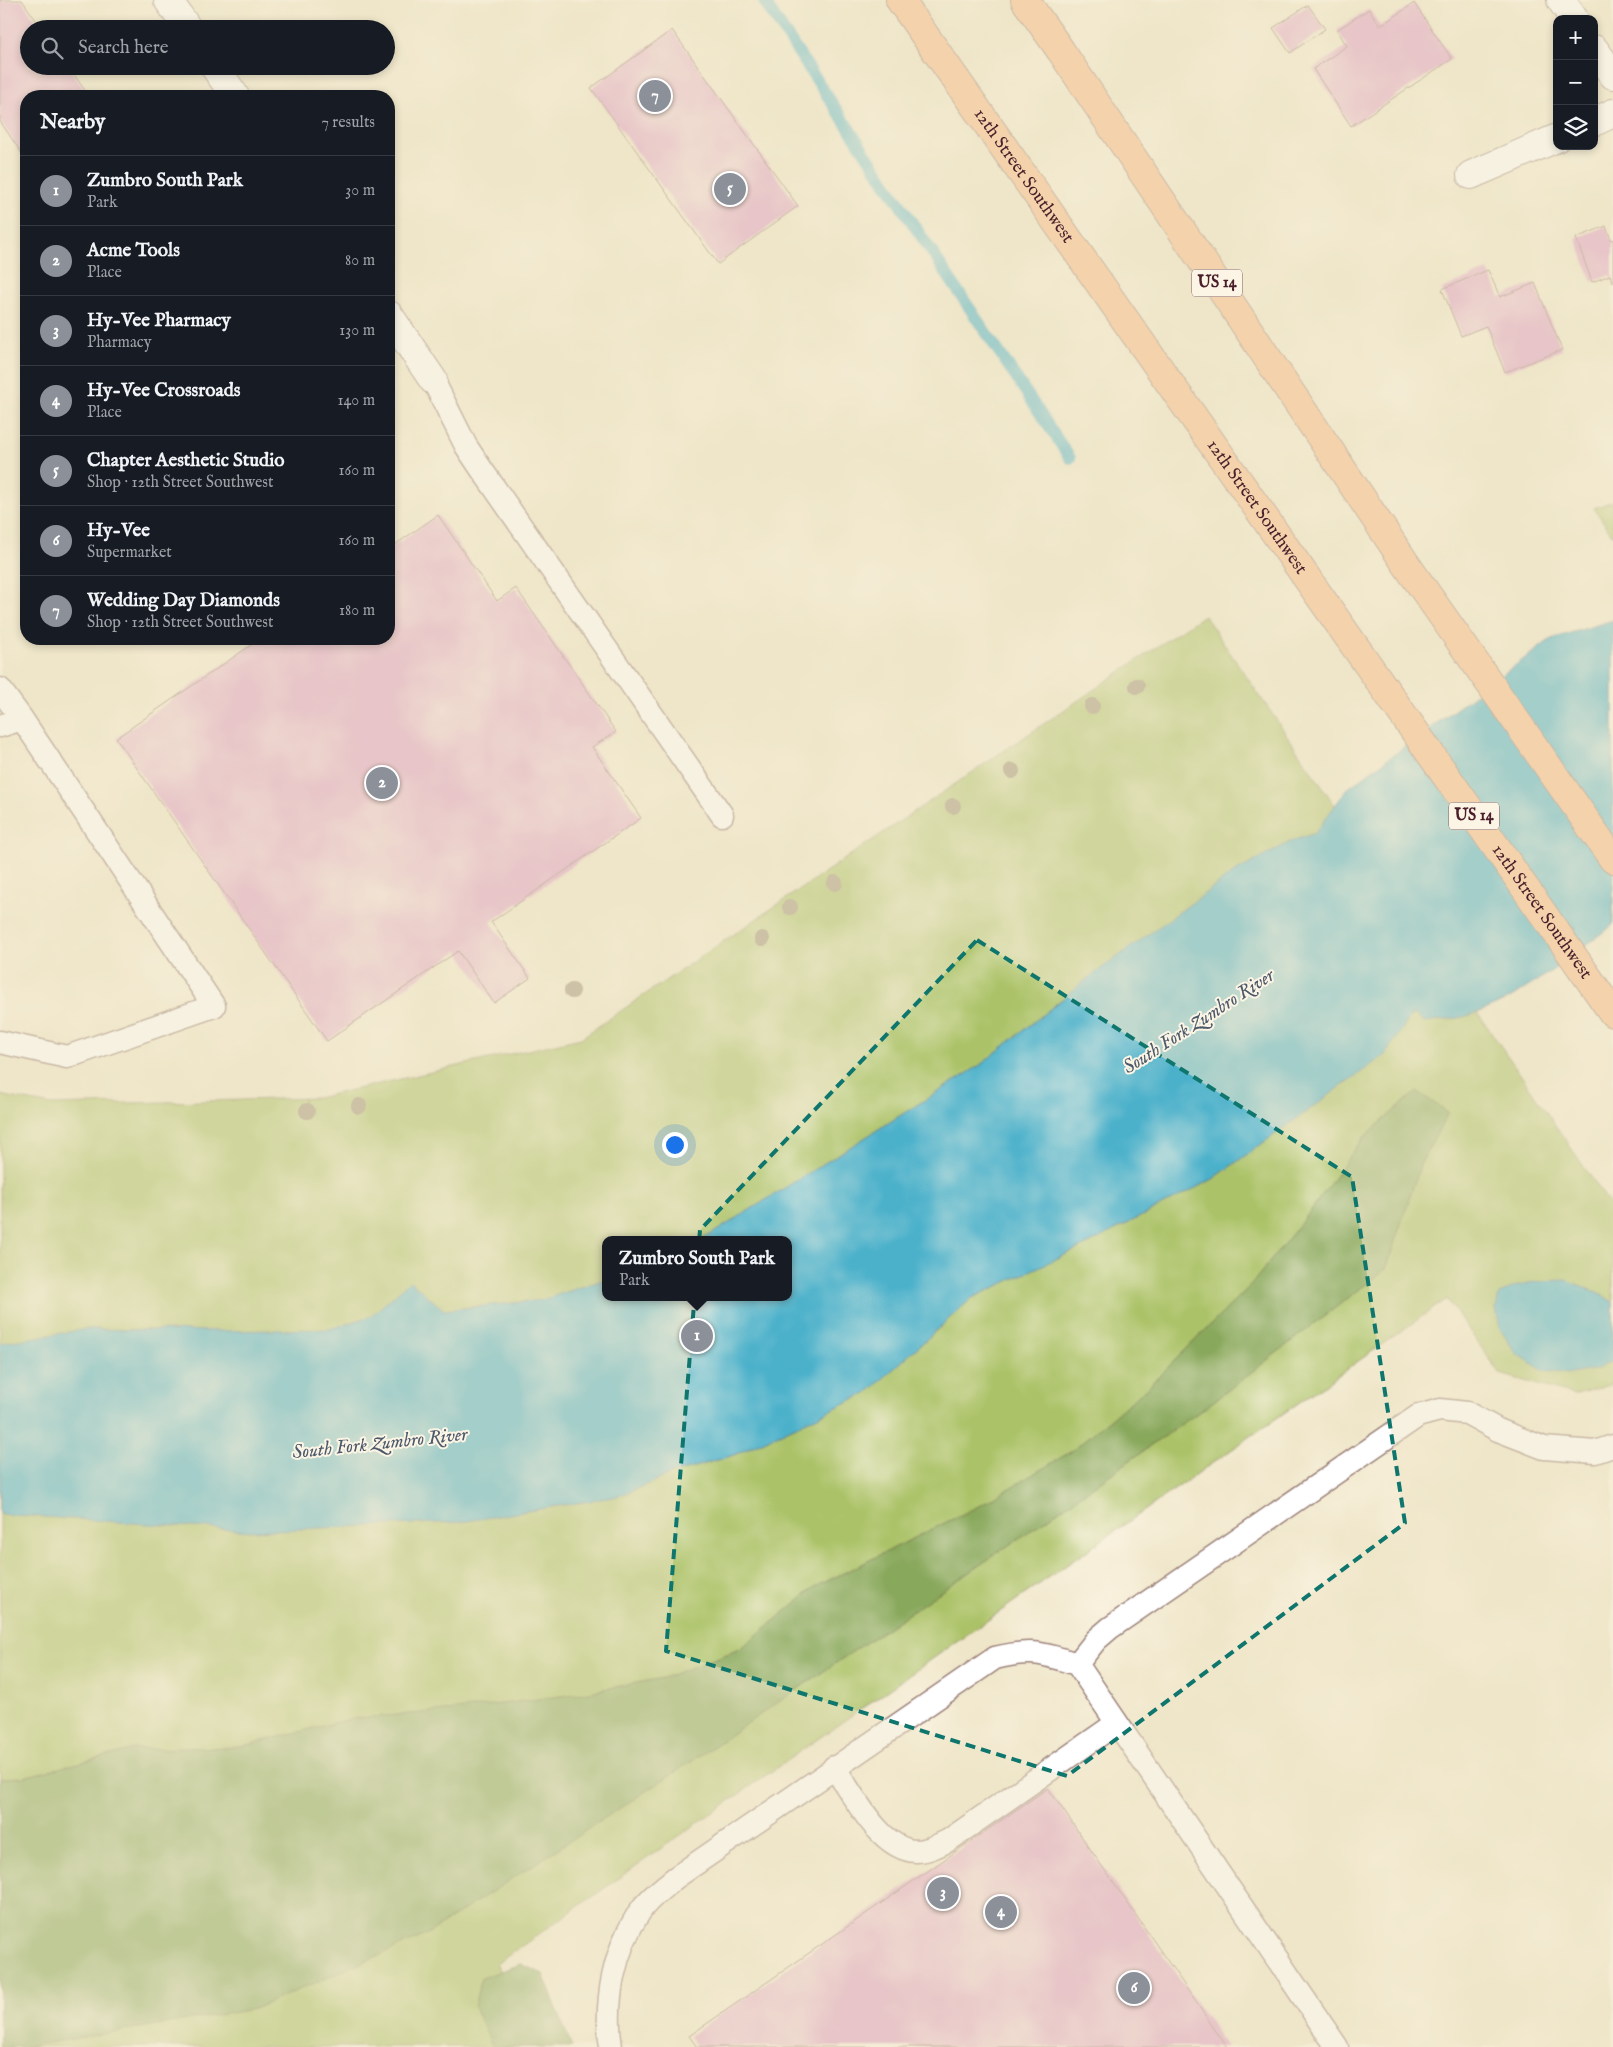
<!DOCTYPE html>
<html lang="en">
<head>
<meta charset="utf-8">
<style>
	body { margin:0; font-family:"IM FELL English",serif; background:#20242c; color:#f1f3f6 }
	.controls { position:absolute; right:15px; top:15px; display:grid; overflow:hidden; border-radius:10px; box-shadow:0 2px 8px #0003 }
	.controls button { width:45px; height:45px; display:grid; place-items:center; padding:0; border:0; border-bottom:1px solid #363941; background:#171b24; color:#f1f3f6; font:25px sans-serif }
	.you { position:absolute; left:674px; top:1144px; width:18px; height:18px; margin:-12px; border:4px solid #fff; border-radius:50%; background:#1a73e8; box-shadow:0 0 0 8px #1a73e833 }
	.badge { display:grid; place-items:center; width:32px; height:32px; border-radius:50%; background:#8c9099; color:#fff; font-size:16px; font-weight:700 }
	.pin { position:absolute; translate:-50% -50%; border:2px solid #fff; box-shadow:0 1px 5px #0006 }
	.popup { position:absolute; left:602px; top:1236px; width:190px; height:65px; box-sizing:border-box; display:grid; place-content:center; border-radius:10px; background:#171b24; filter:drop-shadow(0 1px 4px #0005); font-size:16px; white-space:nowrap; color:#9ea1a6 }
	.popup b { font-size:19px; color:#f1f3f6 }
	.popup::after { content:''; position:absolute; left:50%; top:100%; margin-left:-10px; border:10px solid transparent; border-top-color:#171b24 }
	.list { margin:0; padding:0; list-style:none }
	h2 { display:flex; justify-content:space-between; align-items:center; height:65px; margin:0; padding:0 20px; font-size:21px }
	h2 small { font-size:16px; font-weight:400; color:#9ea1a6 }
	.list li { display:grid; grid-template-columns:32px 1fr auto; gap:15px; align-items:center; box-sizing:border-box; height:70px; padding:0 20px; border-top:1px solid #363941 }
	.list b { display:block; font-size:19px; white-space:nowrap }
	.list p { margin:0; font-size:16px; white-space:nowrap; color:#9ea1a6 }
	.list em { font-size:16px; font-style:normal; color:#9ea1a6 }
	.icon { flex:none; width:28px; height:28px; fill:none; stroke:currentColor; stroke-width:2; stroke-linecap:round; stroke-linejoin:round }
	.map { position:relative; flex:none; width:1613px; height:2047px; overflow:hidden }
	.search { position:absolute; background:#171b24; box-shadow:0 2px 8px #0003; left:20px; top:20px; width:375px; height:55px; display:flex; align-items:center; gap:12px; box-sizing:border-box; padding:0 18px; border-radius:28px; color:#9ea1a6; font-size:19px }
	.panel { position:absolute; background:#171b24; box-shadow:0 2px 8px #0003; left:20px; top:90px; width:375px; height:555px; border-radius:20px }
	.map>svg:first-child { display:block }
	.green { fill:#abc267; stroke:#7a7049; fill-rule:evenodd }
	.forest { fill:#88a85c; stroke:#696444 }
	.water { fill:#4cb1cb; stroke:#4b687b }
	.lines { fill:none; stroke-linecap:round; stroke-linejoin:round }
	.stream { stroke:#4cb1cb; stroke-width:12 }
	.building { fill:#df9dc7 }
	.service-casing { stroke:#9c827a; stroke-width:25 }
	.minor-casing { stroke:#9c827a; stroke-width:30 }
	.primary-casing { stroke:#9c827a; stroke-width:30 }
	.service { stroke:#fff; stroke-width:22 }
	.minor { stroke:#fff; stroke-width:28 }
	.primary { stroke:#fabc8b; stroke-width:28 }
	.tree { fill:#a4947c }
	.marked { fill:none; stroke:#0f766e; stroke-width:4; stroke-dasharray:10 6; stroke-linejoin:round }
	.labels { text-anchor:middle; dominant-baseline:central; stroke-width:4; stroke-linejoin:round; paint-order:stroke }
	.shield { fill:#fcf5e5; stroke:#7f5f63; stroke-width:1 }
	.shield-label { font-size:16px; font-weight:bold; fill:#4a1f2b }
	.street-label { font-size:18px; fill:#4a1f2b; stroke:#fcf5e5 }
	.water-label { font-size:19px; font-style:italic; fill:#4b596b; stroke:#fcf5e5 }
</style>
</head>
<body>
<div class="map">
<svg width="1613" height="2047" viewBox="0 0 1613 2047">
	<rect width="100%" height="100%" fill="#fcf5e5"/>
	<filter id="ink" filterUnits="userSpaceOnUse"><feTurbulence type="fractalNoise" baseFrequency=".02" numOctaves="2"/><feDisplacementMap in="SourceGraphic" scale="10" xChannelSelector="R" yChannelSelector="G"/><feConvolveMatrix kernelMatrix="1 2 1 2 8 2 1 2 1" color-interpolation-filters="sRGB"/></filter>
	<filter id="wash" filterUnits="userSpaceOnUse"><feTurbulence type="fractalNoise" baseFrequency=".0096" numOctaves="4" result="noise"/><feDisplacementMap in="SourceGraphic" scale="20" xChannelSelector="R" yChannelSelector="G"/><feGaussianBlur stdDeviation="1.12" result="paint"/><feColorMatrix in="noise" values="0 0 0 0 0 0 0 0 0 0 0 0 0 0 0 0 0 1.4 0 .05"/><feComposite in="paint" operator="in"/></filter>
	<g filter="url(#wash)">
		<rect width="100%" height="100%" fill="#efe6c9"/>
		<!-- green -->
		<path class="green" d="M 1613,501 L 1613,536 L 1594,508 Z
			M 1204,615 L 1613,1209 L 1613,1384 L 1573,1395 L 1500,1374 L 1447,1299 L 496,1964 L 552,2047 L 0,2047 L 0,1095 L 51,1105 L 317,1098 L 581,1038 ZM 606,1240 L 788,1240 L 788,1297 L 606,1297 Z"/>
		<!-- forest -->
		<path class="forest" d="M 1417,1091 L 1448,1113 L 1421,1163 L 1386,1269 L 1206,1407 L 1037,1526 L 689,1763 L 424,1936 L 254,2009 L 23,2047 L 0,2047 L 0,1778 L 23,1777 L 134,1749 L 239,1747 L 350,1719 L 456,1710 L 583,1693 L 663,1678 L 740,1649 L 815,1587 L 981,1505 L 1072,1451 L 1146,1389 L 1251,1285 L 1309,1213 L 1363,1138 Z
			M 521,1964 L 543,1974 L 572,2047 L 493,2047 L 474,2007 L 481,1978 Z"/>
		<!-- water -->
		<path class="water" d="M 1613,620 L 1613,925 C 1570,956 1515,1005 1463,1017 C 1450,1020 1437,1020 1424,1022 L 1413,1013 L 1385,1055 L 1213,1179 L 1088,1244 L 972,1298 L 867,1393 L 734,1455 L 672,1474 L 619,1496 L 461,1522 L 252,1531 L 0,1514 L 0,1343 L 87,1329 L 218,1331 L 330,1329 L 371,1316 L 410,1281 L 444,1310 L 542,1300 L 606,1279 L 606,1297 L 788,1297 L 788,1240 L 702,1240 L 979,1066 L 1087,979 L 1233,873 L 1292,841 L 1315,833 L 1347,789 L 1551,639 Z
			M 1566,1280 L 1597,1292 L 1613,1302 L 1613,1360 L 1598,1369 L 1571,1374 L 1544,1371 L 1516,1353 L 1500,1329 L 1496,1309 L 1499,1295 C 1519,1281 1542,1281 1566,1280 Z"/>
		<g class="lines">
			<!-- stream -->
			<path class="stream" d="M 763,0 L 1070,458"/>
		</g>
		<g id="blocks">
			<!-- building -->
			<path class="building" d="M 0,0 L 22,0 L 42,29 L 29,29 L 29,66 L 68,66 L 89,96 L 26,96 L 26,160 L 0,121 Z
				M 1414,3 L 1452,59 L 1351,126 L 1313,69 L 1347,46 L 1337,30 L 1369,9 L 1380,26 Z
				M 1308,5 L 1325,29 L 1290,53 L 1273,28 Z
				M 672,30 L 798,206 L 718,264 L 591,88 Z
				M 1606,226 L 1611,240 L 1613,239 L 1613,283 L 1610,275 L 1592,282 L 1576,238 Z
				M 1488,270 L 1500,297 L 1535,283 L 1562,350 L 1505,372 L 1486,326 L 1461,336 L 1442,289 Z
				M 438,515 L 497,601 L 516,588 L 616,732 L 592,747 L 641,818 L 491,922 L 530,978 L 494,1003 L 458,951 L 327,1041 L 116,738 L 260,639 L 389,639 L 389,549 Z
				M 1048,1788 L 1227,2047 L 697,2047 L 689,2036 Z"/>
		</g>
	</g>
	<g filter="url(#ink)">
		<use href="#blocks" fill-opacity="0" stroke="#9c827a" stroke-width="1"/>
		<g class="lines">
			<defs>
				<path id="service" d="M 433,380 L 466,446 L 480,467 L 722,815
					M 0,689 L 22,719 L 0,726
					M 0,1042 L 67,1057 L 214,1006 L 22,719
					M 1077,1664 L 1096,1640 L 1110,1628 L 1418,1416 L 1440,1410 L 1467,1413 L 1498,1430 L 1544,1448 L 1595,1452 L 1613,1446
					M 834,1767 C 853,1794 880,1850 916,1851 C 928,1851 939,1845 949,1840 L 1117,1723
					M 611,2047 C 604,2001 614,1949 641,1910 C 649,1898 664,1887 675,1878 L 995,1658 C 1032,1649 1041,1653 1077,1664 L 1337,2047"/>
				<path id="minor" d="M 168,0 L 188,29
					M 1561,0 L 1574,19
					M 1594,49 L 1613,75
					M 214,66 L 235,96
					M 1594,122 L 1613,113
					M 1471,175 L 1557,138
					M 389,315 L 433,380"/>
				<g id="primary">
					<path id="s1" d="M 900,0 L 1613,1013"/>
					<path d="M 1025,0 L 1061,51 L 1408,567 L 1613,859"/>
				</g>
			</defs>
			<!-- service casing -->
			<use href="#service" class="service-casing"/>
			<!-- minor casing -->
			<use href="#minor" class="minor-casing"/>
			<!-- primary casing -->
			<use href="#primary" class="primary-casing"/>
			<!-- service -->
			<use href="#service" class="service"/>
			<!-- minor -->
			<use href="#minor" class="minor"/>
			<!-- primary -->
			<use href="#primary" class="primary"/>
		</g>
		<!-- trees -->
		<g class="tree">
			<circle cx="1137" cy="686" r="8"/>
			<circle cx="1092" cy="706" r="8"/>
			<circle cx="1012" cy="771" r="8"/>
			<circle cx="953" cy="806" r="8"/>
			<circle cx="835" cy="883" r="8"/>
			<circle cx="790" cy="907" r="8"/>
			<circle cx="762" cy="939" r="8"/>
			<circle cx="572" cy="991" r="8"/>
			<circle cx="359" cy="1106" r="8"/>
			<circle cx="307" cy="1111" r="8"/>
		</g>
	</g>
	<!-- marked area -->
	<path d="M0 0H1613V2047H0ZM 977,940 L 1352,1177 L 1405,1523 L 1067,1776 L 666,1651 L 700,1230 Z" fill="#efe6c9" fill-opacity=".55" fill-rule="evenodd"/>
	<path class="marked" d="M 977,940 L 1352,1177 L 1405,1523 L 1067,1776 L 666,1651 L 700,1230 Z"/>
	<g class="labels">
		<!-- shield labels -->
		<g class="shield">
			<rect x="1192" y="269.5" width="50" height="27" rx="4"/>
			<rect x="1449" y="802.5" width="50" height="27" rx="4"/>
		</g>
		<g class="shield-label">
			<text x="1217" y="283">US 14</text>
			<text x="1474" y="816">US 14</text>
		</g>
		<!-- street labels -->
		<g class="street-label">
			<text stroke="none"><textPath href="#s1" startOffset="215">12th Street Southwest</textPath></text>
			<text stroke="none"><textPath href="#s1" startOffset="620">12th Street Southwest</textPath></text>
			<text stroke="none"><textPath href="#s1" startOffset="1115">12th Street Southwest</textPath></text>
		</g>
		<!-- water labels -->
		<g class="water-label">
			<text transform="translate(1199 1022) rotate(-33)">South Fork Zumbro River</text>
			<text transform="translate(380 1444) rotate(-6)">South Fork Zumbro River</text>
		</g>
	</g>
</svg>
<div class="controls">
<button>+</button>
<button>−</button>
<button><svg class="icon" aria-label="layers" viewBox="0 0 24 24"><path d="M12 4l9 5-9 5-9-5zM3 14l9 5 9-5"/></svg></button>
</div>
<div class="you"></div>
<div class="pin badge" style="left:697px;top:1336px">1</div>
<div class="popup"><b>Zumbro South Park</b>Park</div>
<div class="pin badge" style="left:382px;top:783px">2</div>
<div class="pin badge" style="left:943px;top:1893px">3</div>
<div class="pin badge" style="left:1001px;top:1912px">4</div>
<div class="pin badge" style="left:730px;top:189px">5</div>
<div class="pin badge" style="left:1134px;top:1988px">6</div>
<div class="pin badge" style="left:655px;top:96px">7</div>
<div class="search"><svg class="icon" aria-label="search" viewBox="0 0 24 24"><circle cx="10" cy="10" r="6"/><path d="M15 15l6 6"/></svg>Search here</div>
<section class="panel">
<h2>Nearby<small>7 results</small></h2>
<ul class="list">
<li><span class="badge">1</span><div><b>Zumbro South Park</b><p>Park</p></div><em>30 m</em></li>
<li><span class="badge">2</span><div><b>Acme Tools</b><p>Place</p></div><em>80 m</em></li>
<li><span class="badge">3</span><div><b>Hy-Vee Pharmacy</b><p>Pharmacy</p></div><em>130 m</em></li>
<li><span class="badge">4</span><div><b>Hy-Vee Crossroads</b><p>Place</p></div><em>140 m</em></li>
<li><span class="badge">5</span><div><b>Chapter Aesthetic Studio</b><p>Shop · 12th Street Southwest</p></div><em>160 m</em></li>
<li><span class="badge">6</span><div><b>Hy-Vee</b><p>Supermarket</p></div><em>160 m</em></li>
<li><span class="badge">7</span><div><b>Wedding Day Diamonds</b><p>Shop · 12th Street Southwest</p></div><em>180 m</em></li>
</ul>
</section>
</div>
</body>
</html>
